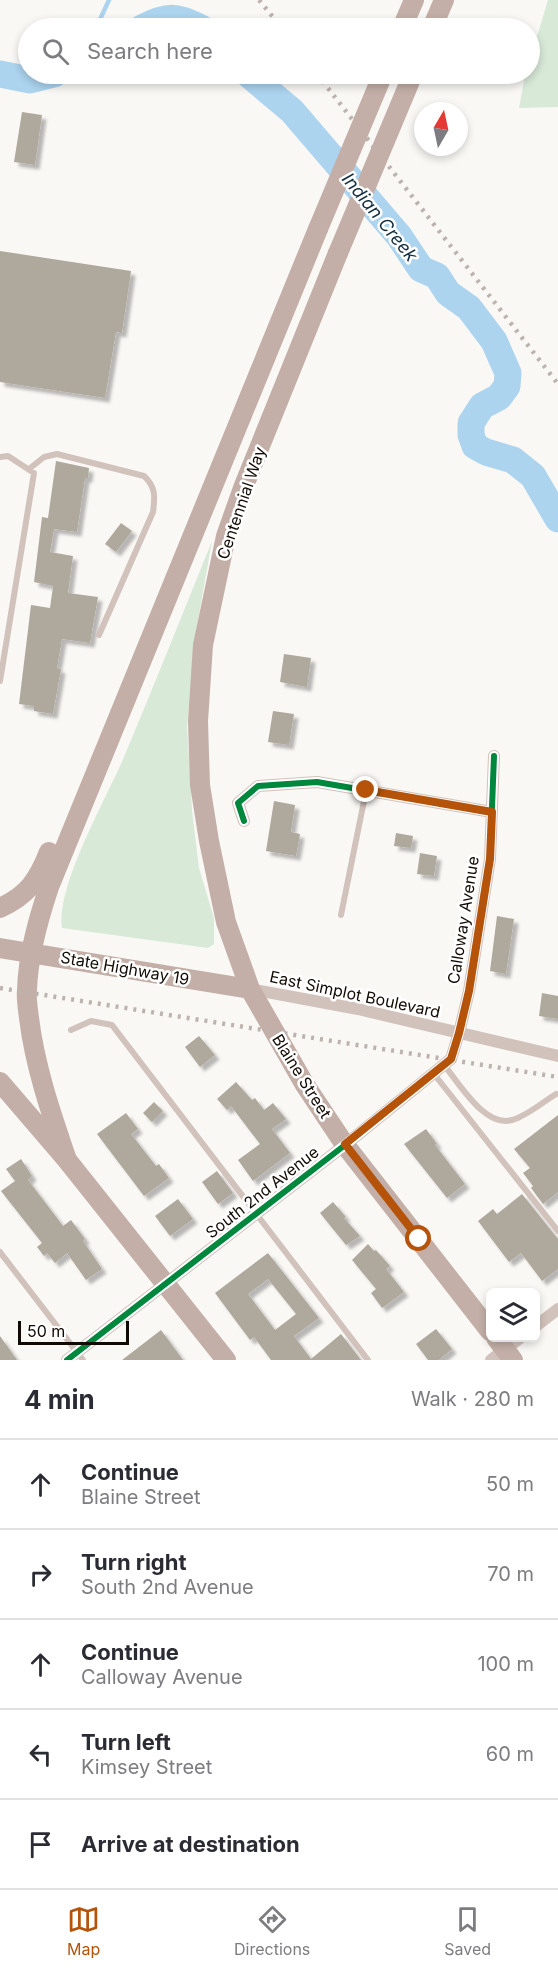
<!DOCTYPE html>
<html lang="en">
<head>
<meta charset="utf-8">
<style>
	body { margin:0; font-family:Inter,sans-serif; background:#f7f7f7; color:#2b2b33 }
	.controls { position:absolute; right:18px; bottom:18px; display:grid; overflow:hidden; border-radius:9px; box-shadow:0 3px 9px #0003 }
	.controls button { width:54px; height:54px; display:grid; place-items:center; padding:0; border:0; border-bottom:2px solid #e1e1e2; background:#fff; color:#2b2b33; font:30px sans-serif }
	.compass { position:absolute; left:414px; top:102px; width:54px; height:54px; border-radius:50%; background:#fff; box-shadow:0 3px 9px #0003; rotate:9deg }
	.scale { position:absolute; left:18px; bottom:15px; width:111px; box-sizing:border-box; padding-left:6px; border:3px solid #110a02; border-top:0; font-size:16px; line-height:21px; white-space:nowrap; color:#110a02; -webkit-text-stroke:4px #fff; paint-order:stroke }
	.stop { position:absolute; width:18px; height:18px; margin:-14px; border:4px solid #b45309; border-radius:50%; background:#fff }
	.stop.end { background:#b45309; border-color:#fff; box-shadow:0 2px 6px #0008 }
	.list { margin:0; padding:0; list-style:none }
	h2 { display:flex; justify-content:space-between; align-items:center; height:78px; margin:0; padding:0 24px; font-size:26px }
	h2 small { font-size:20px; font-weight:400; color:#7c7c81 }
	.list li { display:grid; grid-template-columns:39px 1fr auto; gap:18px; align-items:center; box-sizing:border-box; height:90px; padding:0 24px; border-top:2px solid #e1e1e2 }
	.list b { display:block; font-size:22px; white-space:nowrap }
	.list p { margin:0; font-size:20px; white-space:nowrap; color:#7c7c81 }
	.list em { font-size:20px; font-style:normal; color:#7c7c81 }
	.icon { flex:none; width:33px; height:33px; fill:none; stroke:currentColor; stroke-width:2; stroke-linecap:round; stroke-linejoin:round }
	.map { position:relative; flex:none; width:558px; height:1360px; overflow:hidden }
	.search { position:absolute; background:#fff; box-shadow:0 3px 9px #0003; left:18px; right:18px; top:18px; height:66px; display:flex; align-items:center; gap:15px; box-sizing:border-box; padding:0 21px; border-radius:33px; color:#7c7c81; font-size:22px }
	.sheet { height:528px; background:#fff }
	nav { display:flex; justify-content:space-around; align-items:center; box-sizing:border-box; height:84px; border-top:2px solid #e1e1e2; background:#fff; font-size:16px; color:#7c7c81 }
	nav a { display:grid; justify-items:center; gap:3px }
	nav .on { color:#b45309 }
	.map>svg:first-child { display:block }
	.green { fill:#d8e9d8 }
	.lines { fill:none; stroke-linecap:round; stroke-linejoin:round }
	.stream { stroke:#acd4ef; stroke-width:4.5 }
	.river { stroke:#acd4ef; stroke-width:27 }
	.building { fill:#afa89c; fill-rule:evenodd; filter:url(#shadow) }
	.lane { stroke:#d2c2bc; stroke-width:6 }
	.street { stroke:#d2c2bc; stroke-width:12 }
	.primary { stroke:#c3afa7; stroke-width:20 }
	.rail { stroke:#bdb3ae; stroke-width:4.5; stroke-dasharray:3 6; stroke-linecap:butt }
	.primary-bridge { stroke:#c3afa7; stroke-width:20 }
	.cycleway-casing { stroke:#fff; stroke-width:10 }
	.cycleway { stroke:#00873e; stroke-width:6 }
	.route { stroke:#b45309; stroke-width:8 }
	.labels { text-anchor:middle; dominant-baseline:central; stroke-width:5; stroke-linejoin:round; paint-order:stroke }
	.street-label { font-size:16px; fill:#110a02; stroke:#fff }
	.water-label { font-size:18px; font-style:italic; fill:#122d3e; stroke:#fff }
</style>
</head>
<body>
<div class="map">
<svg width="558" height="1360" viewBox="0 0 558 1360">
	<defs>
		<filter id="shadow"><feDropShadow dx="4.5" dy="4.5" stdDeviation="1.5" flood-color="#0004"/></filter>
	</defs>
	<rect width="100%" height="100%" fill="#faf8f5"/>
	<!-- green -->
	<path class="green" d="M 548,0 L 558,0 L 558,107 L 519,108 L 525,75 L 530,74 L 530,60 Z
		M 212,541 L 196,631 L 187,726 L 192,810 L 199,868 L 214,918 L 214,944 L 208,948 L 62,928 C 56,886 106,799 124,757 C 154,685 183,613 212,541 Z"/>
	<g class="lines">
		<!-- stream -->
		<path class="stream" d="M 96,28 L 109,0"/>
		<!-- river -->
		<path class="river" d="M 142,28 C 167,15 176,15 201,28
			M 0,74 L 30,80 L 54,74
			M 248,74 L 292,111 L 399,236 L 421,269 L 437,276 L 448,293 L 469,308 L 494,341 L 508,373 L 507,386 L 499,397 L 482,406 L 471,423 L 471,435 L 475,446 L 486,452 L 513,460 L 533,476 L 558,519"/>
	</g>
	<!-- building -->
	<path class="building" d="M 22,112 L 42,115 L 35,165 L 14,162 Z
		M 0,251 L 131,271 L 122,333 L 116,332 L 105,398 L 0,382 Z
		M 56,461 L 89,468 L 88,478 L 85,478 L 77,532 L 54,529 L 50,552 L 73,556 L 68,593 L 98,597 L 90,643 L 62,639 L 57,668 L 61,669 L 53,714 L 34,711 L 34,706 L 19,704 L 31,605 L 50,608 L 53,586 L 34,582 L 42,517 L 48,518 Z
		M 121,523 L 132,531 L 116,552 L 105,544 Z
		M 284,654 L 311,658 L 307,687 L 280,682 Z
		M 273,711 L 294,714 L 289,745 L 268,742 Z
		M 274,801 L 295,805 L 291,832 L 300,834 L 296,856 L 266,851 Z
		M 396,833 L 413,836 L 411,848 L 394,846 Z
		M 420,853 L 437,856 L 434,876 L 417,874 Z
		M 497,916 L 514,919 L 506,974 L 490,971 Z
		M 542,993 L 558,996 L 558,1019 L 539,1016 Z
		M 199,1036 L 215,1055 L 200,1067 L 185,1047 Z
		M 236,1082 L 252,1100 L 255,1098 L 264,1110 L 273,1103 L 286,1119 L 272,1129 L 290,1153 L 253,1181 L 238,1160 L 260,1144 L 231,1106 L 227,1110 L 217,1099 Z
		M 154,1102 L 163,1111 L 152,1122 L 143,1113 Z
		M 126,1113 L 138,1129 L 131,1134 L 156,1166 L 159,1164 L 169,1178 L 144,1196 L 97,1134 Z
		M 558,1115 L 558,1192 L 543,1204 L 531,1188 L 533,1186 L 523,1173 L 530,1168 L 514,1149 Z
		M 426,1129 L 437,1144 L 435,1145 L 465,1184 L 447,1198 L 404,1144 Z
		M 21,1159 L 32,1176 L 28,1180 L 63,1226 L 71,1220 L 85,1239 L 83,1241 L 102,1269 L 86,1280 L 67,1253 L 55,1263 L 47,1253 L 44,1256 L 37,1247 L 42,1243 L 1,1191 L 15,1181 L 6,1169 Z
		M 217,1171 L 233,1193 L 218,1204 L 202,1182 Z
		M 522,1194 L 558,1239 L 558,1269 L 542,1281 L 521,1253 L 509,1262 L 478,1221 L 493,1209 L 497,1214 Z
		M 178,1199 L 193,1219 L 170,1236 L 155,1216 Z
		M 333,1202 L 346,1217 L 344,1218 L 360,1236 L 346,1245 L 320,1213 Z
		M 368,1244 L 374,1251 L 376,1250 L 390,1266 L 386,1269 L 404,1292 L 382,1308 L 371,1293 L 376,1289 L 352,1260 Z
		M 268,1253 L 319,1318 L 294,1336 L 311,1359 L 341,1334 L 361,1360 L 271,1360 L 254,1337 L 250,1340 L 215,1293 ZM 268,1279 L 296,1314 L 275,1330 L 248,1294 Z
		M 436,1329 L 452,1349 L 439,1360 L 428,1360 L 416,1344 Z
		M 161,1330 L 183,1360 L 122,1360 Z
		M 0,1336 L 17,1360 L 0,1360 Z"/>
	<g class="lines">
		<!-- lane -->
		<path class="lane" d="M 0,457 L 8,456 L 34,473 L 0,681
			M 29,469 L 44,457 L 57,454 L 144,476 C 156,487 155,497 153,512 L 99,635
			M 341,915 L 366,791
			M 71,1030 L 91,1021 L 112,1025 L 368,1360
			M 444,1065 C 459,1083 485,1128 512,1120 C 525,1117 543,1102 556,1094
			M 434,1074 L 558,1231
			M 0,1252 L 83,1360"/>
		<!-- street -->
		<path class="street" d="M 244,821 L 238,803 L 258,786 L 317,782 L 492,812
			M 250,989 L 358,1009 L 558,1056
			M 536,1326 L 558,1309
			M 67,1360 L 345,1145 L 451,1059 L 459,1033 L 469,991 L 490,859 L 494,756
			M 491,1360 L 520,1338"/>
		<!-- primary -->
		<path class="primary" d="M 402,28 L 414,0
			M 432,28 L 444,0
			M 338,253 L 243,488 L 226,536 L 203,645 L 198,721 L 200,785 L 209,841 L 226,922 L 250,989 L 305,1085 L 345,1145 L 490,1331
			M 0,908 C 28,895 38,880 49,852
			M 0,948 L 250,989
			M 0,1082 L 67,1160 L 226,1360
			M 67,1160 C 51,1113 35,1067 29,1018 C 28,1009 26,999 27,990 C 28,955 38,920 49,887 L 318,229
			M 496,1338 L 513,1360"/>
		<!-- rail -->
		<path class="rail" d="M 259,0 L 282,28
			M 317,74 L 558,384
			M 0,988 L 558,1077"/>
		<!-- primary-bridge -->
		<path class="primary-bridge" d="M 318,229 L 383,74
			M 338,253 L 413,74"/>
		<defs>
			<path id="cycleway" d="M 244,821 L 238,803 L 258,786 L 317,782 L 492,812
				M 67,1360 L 345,1145 L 451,1059 L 459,1033 L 469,991 L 490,859 L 494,756"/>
		</defs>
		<!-- cycleway casing -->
		<use href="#cycleway" class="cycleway-casing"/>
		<!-- cycleway -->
		<use href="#cycleway" class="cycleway"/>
	</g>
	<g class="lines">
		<!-- route -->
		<path class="route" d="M 366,790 L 492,812 L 490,859 L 469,991 L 459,1033 L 451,1059 L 345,1144 L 419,1239"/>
	</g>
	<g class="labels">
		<!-- street labels -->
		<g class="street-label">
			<text transform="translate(241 503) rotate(-71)">Centennial Way</text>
			<text transform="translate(463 920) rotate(-81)">Calloway Avenue</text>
			<text transform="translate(125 968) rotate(10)">State Highway 19</text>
			<text transform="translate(355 994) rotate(12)">East Simplot Boulevard</text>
			<text transform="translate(302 1076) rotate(58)">Blaine Street</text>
			<text transform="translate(262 1192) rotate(-38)">South 2nd Avenue</text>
		</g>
		<!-- water labels -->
		<g class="water-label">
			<text transform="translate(380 217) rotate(51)">Indian Creek</text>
		</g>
	</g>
</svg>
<div class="controls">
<button><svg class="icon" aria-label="layers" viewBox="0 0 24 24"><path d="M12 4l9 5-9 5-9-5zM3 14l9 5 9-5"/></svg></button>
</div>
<svg class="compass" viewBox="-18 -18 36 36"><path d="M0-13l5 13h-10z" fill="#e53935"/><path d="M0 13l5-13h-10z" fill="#7c7c81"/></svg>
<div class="scale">50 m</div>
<div class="stop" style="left:419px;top:1239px"></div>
<div class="stop end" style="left:366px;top:790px"></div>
<div class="search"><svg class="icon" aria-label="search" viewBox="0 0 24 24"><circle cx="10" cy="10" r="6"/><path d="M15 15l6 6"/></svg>Search here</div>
</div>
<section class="sheet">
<h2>4 min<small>Walk · 280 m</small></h2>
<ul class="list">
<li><svg class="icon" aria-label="ahead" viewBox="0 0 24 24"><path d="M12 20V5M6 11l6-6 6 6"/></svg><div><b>Continue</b><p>Blaine Street</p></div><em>50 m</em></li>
<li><svg class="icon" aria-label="right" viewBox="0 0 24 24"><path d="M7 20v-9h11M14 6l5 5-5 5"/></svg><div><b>Turn right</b><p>South 2nd Avenue</p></div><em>70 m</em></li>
<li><svg class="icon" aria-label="ahead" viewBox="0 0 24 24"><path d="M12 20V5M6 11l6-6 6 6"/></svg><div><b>Continue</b><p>Calloway Avenue</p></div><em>100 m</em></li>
<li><svg class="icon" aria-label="left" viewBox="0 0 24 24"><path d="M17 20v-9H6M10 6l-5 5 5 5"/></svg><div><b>Turn left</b><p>Kimsey Street</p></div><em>60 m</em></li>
<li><svg class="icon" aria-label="arrive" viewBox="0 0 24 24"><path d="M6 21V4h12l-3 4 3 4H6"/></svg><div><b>Arrive at destination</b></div></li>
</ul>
</section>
<nav>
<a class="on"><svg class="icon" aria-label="map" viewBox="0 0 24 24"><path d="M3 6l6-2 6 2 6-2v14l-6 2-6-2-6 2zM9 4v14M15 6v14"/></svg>Map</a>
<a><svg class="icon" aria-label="directions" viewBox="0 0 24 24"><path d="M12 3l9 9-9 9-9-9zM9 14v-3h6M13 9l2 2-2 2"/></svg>Directions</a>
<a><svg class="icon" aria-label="saved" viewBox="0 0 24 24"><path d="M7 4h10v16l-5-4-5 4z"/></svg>Saved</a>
</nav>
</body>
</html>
